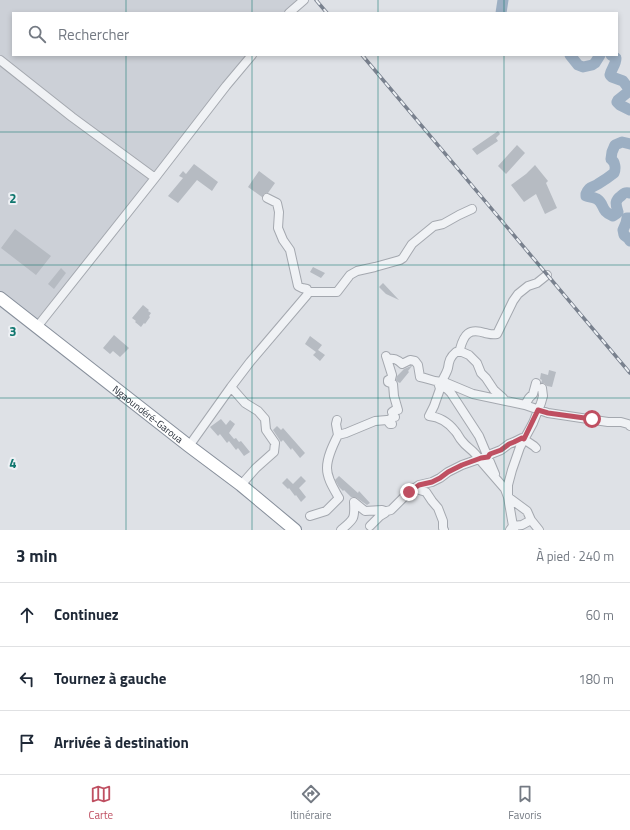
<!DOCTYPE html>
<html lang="fr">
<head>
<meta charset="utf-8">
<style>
	body { margin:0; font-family:"Titillium Web",sans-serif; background:#f2f2f3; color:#1f2937 }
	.stop { position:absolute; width:12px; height:12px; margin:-9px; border:3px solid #bf4f61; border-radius:50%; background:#fff }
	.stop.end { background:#bf4f61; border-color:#fff; box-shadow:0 1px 4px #0008 }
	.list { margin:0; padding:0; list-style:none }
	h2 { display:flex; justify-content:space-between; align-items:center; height:52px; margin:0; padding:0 16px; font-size:17px }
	h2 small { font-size:13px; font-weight:400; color:#747a83 }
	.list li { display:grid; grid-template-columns:26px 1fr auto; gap:12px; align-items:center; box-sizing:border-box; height:64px; padding:0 16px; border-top:1px solid #e0e1e3 }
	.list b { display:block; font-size:15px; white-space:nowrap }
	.list em { font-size:13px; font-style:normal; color:#747a83 }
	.icon { flex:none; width:22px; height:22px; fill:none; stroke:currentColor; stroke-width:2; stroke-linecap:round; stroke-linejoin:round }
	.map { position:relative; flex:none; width:630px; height:530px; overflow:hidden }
	.search { position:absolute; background:#fff; box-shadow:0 2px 6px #0003; left:12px; right:12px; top:12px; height:44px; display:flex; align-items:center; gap:10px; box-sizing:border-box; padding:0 14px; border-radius:0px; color:#747a83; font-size:15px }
	.sheet { height:244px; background:#fff }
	nav { display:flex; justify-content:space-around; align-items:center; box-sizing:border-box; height:56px; border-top:1px solid #e0e1e3; background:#fff; font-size:11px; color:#747a83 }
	nav a { display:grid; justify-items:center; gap:2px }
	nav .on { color:#bf4f61 }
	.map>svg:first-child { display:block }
	.built { fill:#ccd0d7 }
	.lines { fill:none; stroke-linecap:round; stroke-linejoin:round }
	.river { stroke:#9cafc3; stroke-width:11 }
	.building { fill:#b6bbc2 }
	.minor-casing { stroke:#a4a8af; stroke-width:10 }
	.highway-casing { stroke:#878f9b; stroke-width:14 }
	.minor { stroke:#f0f2f5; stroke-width:8 }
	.highway { stroke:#fff; stroke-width:12 }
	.rail-casing { stroke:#79818e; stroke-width:3.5 }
	.rail { stroke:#edf0f4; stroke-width:2; stroke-dasharray:6; stroke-linecap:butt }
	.route { stroke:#bf4f61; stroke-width:5 }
	.grid { fill:none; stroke:#0f766e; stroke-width:1; stroke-opacity:0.55 }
	.labels { text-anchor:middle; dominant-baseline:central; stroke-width:4; stroke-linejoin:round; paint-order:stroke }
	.street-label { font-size:10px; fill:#29303b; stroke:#edf0f4 }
	.grid-label { font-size:13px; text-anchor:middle; font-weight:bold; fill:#0f766e; stroke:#edf0f4; stroke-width:4; stroke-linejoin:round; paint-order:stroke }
</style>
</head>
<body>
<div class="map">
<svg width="630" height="530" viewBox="0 0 630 530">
	<rect width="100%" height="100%" fill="#dee1e6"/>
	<!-- built -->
	<path class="built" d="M 0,0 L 306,0 L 295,13 L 13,13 L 13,55 L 256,55 L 245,67 L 37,327 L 0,298 Z"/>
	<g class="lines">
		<!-- river -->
		<path class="river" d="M 501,13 L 503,0
			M 570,55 L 578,65 L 583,67 L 592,65 L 595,63 L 600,55
			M 611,55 L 616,58 C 616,65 611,69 610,75 L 612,77 L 623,81 L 629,89 L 628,92 L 618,100 L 617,102 L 620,105 L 630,110
			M 630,144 L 622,142 L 615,145 L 612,152 L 611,159 C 615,162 616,168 614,173 C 609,177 603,181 598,184 C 592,188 589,186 586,194 L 586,196 C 590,197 593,197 597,199 C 605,204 600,211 613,216 L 616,214 L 618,212 C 616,205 614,201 621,196 C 624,193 625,192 630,193
			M 630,218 L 627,218 L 626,223 L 623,230 L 624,235 L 628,238 L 630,241"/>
	</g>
	<!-- building -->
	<path class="building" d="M 498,131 L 500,134 L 496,138 L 498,141 L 477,155 L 472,149 Z
		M 517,145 L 525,153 L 506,174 L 498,166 Z
		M 194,164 L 218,182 L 212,191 L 197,180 L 178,203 L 168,196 L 183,178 L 179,176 L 183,171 L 186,174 Z
		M 535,165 L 548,181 L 546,183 L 557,208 L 545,214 L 536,194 L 524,202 L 511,185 L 526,174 Z
		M 259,171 L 275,183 L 268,193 L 264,194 L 262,197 L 248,187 Z
		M 15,229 L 51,256 L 36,275 L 1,248 Z
		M 313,267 L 325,273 L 321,278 L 310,272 Z
		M 61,268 L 66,273 L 54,289 L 48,284 Z
		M 383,283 L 399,300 L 386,294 L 379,287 Z
		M 143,305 L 149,310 L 148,311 L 151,313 L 149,316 L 150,317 L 145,324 L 144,323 L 141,327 L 135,322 L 136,321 L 132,318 Z
		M 114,335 L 129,348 L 120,357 L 113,351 L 110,354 L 103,348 Z
		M 310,336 L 322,345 L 318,350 L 325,355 L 320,361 L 313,355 L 316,352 L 305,344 Z
		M 411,366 L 412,366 L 408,371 L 409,372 L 400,383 L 398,382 L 396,380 L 397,376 L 404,369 Z
		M 549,370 L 556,372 L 552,387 L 547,386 L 544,383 L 541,383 L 542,380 L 540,379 L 541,373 L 548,375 Z
		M 221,419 L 226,425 L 230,420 L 235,424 L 229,433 L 234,439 L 236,438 L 239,442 L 241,441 L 250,452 L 244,456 L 238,448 L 236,450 L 229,441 L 227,443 L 220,434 L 218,436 L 210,427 Z
		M 277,426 L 281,430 L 283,428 L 305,453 L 300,458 L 292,448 L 291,450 L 283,440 L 281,442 L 273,430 Z
		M 301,476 L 306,481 L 299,488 L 306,497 L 301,502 L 296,495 L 295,496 L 289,488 L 288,489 L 282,483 L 287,478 L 293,484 Z
		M 339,476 L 358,493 L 359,491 L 370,503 L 367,505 L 357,498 L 354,497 L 351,497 L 344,490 L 343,491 L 339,487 L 335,480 Z"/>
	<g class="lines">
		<defs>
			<path id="minor" d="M 289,13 L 304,0
				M 0,60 L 72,117 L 155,178
				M 308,292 L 337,292 L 350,275 L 357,271 L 375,267 L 400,260 L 403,258 L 412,244 L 434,226 L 443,224 L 459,215 L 472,209
				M 37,327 L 155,178 L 226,86 L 252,55
				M 462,352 L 460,349 C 464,334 469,328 485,333 C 490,334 492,335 497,334 L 513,301 L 518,294 L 528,286 L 537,283 L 547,275
				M 386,356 L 387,359 C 394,358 397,359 402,364 L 410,360 L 415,361 L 418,365 L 420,377 C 428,378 435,383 442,381 L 473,394 L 525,405 L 548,413 L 608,422 L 621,422 L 628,424 L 630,426
				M 442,381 C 444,377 447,372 448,368 C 449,361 450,357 456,352 L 462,352 L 469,355 L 477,363 L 481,373 L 486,378 L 494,390 L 503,398
				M 438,382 L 440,389 L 434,406 L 429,416 C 440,417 448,422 455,431 C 458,434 459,438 462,441 C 467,448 474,450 479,459 L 481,458 L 488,457 L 491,454 L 501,450 L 509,444 L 514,442 L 522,438 L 534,446 L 536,448
				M 231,387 L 245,403 L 258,411 L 265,419 L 266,430 L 275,443 L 274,452 L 256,468 L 241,485
				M 440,389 C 445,386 447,389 451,393 L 479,436 L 495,474
				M 525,405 L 529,398 L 533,394 L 536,383
				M 337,420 L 336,424 L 338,435
				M 189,446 L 231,387 L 250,362 L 307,295 L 308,292 L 307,289 L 302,288 L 298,286 L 290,250 L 283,240 L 278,228 L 279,212 L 277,203 L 267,198
				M 413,488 L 426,492 L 432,501 L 438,508 L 443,521 L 443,528 L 444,530
				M 310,516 L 326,511 L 339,498 C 334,489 327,479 327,468 C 327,457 333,445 338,435 L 346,433 L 375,421 L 387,420 L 390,424 L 392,424 L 390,419 L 393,417 L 395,417 L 393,415 L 392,412 L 395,410 L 398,410 L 394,396 L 393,384 L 388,382 L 388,380 L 391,379 L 392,375 L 387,359
				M 370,526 L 380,516 L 385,513
				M 341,530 C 354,519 355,519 354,502 L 365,511 L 382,510 L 385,511 L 385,513 L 387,511 L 391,510 L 409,492 L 419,485 L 432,482 L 440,478 L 448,472 L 462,465 L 479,459 L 505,489 L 508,497 L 513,526 L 514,530
				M 510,530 L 513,526 L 522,525 L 531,520
				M 539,530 L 531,520 L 527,511 L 508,497 L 508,485 L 512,470 L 520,447 L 533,423 L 541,403 L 543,396 L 542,388"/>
			<g id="highway">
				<path id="s1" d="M 0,298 L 189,446 L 241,485 L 295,530"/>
			</g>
		</defs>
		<!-- minor casing -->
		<use href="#minor" class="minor-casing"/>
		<!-- highway casing -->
		<use href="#highway" class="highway-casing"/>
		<!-- minor -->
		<use href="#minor" class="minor"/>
		<!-- highway -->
		<use href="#highway" class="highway"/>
		<defs>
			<path id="rail" d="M 316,0 L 327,13
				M 362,55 L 630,373"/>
		</defs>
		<!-- rail casing -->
		<use href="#rail" class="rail-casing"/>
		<!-- rail -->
		<use href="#rail" class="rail"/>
	</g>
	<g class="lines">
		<!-- route -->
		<path class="route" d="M 409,492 L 419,485 L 432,482 L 440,478 L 448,472 L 462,465 L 481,458 L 488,457 L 490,454 L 501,450 L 509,444 L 514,442 L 522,438 L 524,439 L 538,410 L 548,413 L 592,419"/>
	</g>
	<!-- grid -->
	<path class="grid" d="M 126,0 L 126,13M 252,0 L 252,13M 378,0 L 378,13M 504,0 L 504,13M 126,55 L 126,530M 252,55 L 252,530M 378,55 L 378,530M 504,55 L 504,530M 0,132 L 630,132M 0,265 L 630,265M 0,398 L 630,398"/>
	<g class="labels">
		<!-- street labels -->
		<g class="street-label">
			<text stroke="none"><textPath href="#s1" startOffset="188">Ngaoundéré-Garoua</textPath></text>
		</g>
	</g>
	<g class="grid-label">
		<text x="13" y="203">2</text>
		<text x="13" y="336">3</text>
		<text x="13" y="468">4</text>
	</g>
</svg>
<div class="stop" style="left:592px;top:419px"></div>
<div class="stop end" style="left:409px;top:492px"></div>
<div class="search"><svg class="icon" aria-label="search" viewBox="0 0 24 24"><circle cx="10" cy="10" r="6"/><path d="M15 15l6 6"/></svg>Rechercher</div>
</div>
<section class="sheet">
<h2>3 min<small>À pied · 240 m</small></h2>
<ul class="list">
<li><svg class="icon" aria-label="ahead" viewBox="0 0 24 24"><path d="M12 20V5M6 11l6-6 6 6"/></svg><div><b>Continuez</b></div><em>60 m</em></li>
<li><svg class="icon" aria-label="left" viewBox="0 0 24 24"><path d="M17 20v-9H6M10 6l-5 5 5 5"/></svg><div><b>Tournez à gauche</b></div><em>180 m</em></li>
<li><svg class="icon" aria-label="arrive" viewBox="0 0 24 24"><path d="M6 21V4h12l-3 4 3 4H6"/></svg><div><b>Arrivée à destination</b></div></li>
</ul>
</section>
<nav>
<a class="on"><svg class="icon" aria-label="map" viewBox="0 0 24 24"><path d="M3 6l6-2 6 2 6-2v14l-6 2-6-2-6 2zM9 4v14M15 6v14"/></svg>Carte</a>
<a><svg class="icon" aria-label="directions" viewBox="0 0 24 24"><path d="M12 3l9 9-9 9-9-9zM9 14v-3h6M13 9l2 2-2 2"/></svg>Itinéraire</a>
<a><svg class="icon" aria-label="saved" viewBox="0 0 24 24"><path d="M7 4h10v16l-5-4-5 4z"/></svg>Favoris</a>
</nav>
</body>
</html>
